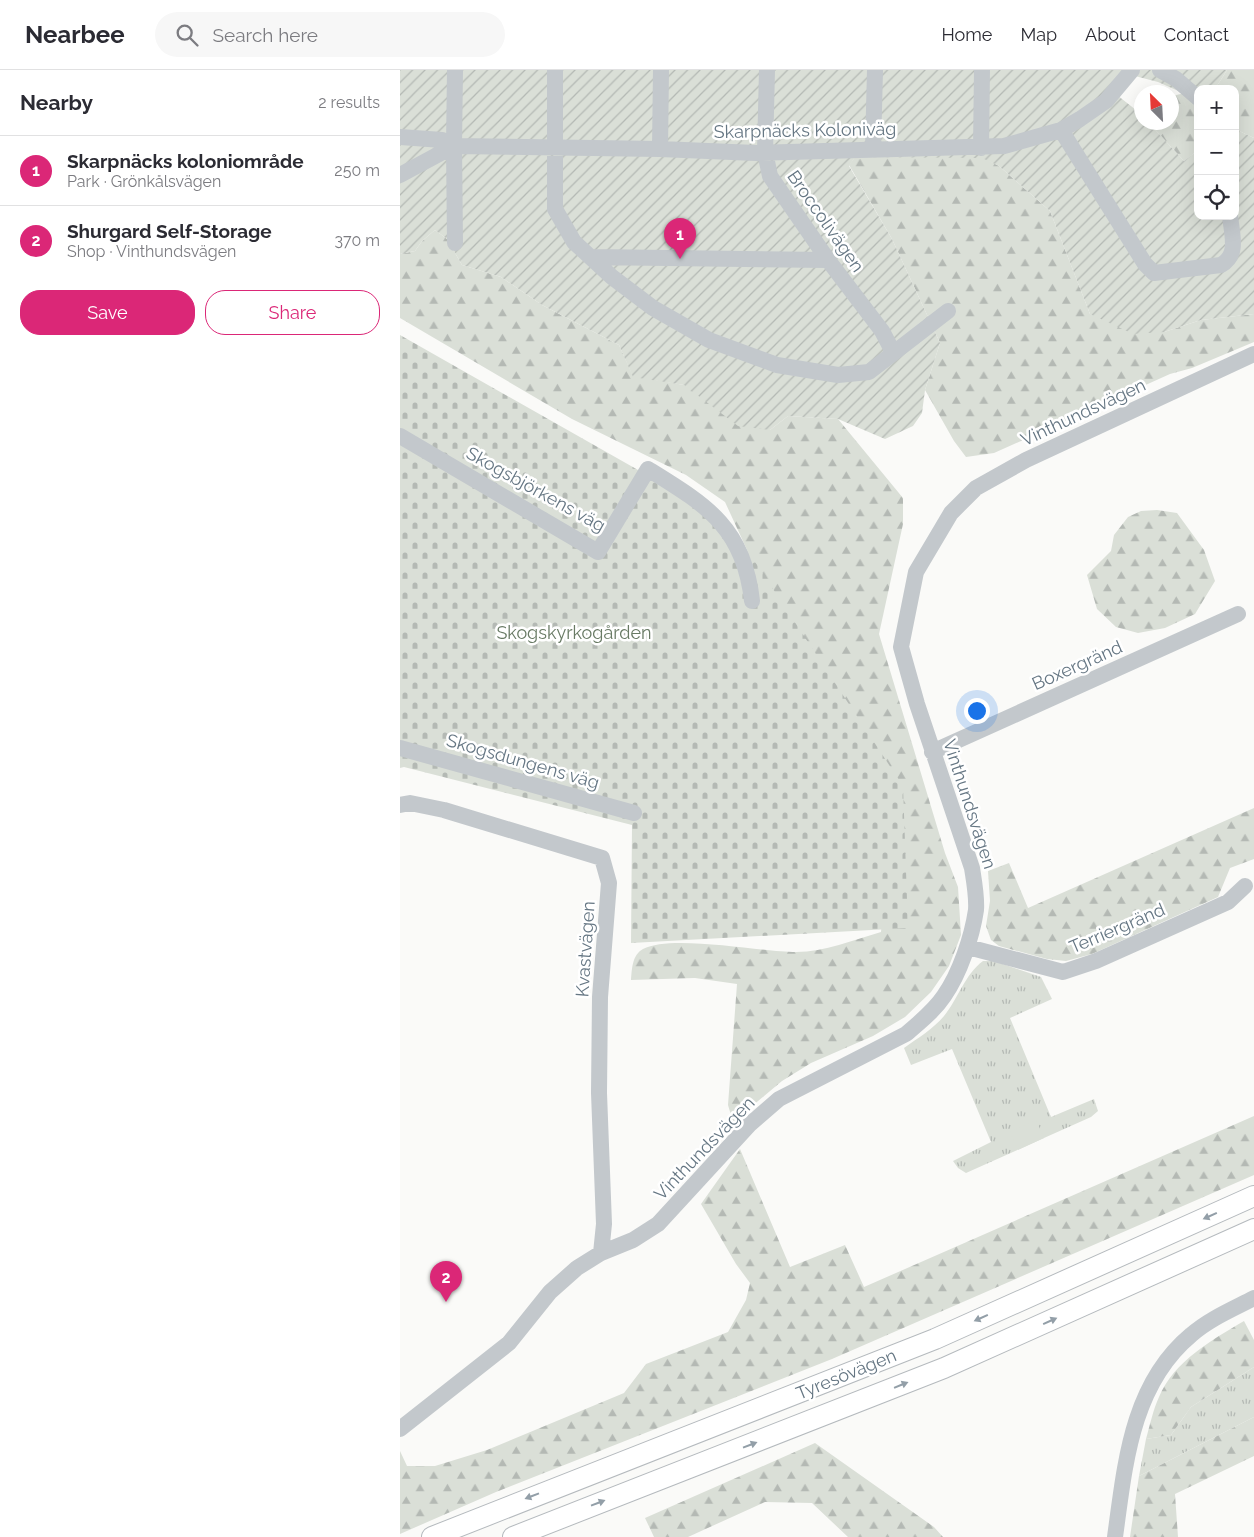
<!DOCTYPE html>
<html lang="en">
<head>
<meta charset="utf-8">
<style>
	body { margin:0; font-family:Raleway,sans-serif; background:#f7f7f7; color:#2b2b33 }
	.controls { position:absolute; right:15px; top:15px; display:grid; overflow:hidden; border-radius:10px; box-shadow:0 5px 20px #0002 }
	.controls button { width:45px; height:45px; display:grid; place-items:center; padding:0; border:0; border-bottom:1px solid #e1e1e2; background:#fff; color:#2b2b33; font:25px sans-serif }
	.compass { position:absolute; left:734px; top:15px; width:45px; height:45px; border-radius:50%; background:#fff; box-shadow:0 5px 20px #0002; rotate:336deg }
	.you { position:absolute; left:576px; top:640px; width:18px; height:18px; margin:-12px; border:4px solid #fff; border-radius:50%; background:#1a73e8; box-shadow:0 0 0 8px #1a73e833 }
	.badge { display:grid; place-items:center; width:32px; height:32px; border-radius:50%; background:#db2777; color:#fff; font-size:16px; font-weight:700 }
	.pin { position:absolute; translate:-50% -41px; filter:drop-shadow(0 1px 2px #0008) }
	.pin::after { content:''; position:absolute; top:26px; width:18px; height:15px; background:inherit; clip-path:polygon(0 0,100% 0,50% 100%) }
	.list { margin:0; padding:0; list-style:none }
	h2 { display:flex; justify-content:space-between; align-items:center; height:65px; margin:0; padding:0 20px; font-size:21px }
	h2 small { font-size:16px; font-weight:400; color:#7c7c81 }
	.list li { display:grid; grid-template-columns:32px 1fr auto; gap:15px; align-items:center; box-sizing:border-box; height:70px; padding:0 20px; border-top:1px solid #e1e1e2 }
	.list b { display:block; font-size:19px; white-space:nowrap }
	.list p { margin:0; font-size:16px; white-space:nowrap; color:#7c7c81 }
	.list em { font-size:16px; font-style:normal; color:#7c7c81 }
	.actions { display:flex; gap:10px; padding:15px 20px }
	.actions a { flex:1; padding:11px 0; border:1px solid #db2777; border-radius:20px; text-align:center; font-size:18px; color:#db2777 }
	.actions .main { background:#db2777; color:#fff }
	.icon { flex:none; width:28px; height:28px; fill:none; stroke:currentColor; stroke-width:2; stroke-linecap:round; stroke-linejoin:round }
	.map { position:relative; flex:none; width:854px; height:1467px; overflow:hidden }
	header { display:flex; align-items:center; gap:30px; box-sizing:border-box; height:70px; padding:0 25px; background:#fff; border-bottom:1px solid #e1e1e2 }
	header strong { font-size:24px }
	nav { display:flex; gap:28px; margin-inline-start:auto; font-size:18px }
	.search { width:350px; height:45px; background:#f7f7f7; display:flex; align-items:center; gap:12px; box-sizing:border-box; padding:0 18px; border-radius:28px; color:#7c7c81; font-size:19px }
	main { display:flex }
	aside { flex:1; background:#fff }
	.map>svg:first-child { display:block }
	.grass { fill:url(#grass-tufts) }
	.forest { fill:url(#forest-firs) }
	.cemetery { fill:url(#cemetery-stones) }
	.park { fill:#dadfd7 }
	.garden { fill:url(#garden-furrows) }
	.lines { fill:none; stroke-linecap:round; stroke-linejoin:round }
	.major-casing { stroke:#b5babe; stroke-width:22 }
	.minor { stroke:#c3c8cc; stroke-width:16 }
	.major { stroke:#fff; stroke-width:20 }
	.oneway { fill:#939fa8 }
	.labels { text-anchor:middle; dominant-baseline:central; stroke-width:5; stroke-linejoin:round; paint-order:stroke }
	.street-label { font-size:18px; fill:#657683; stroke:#fff }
	.park-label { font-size:18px; fill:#687a64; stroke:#fff }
</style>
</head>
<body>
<header>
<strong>Nearbee</strong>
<div class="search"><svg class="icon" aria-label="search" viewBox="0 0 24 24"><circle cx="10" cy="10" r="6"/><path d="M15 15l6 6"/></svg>Search here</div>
<nav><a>Home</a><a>Map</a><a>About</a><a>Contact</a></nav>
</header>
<main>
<aside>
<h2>Nearby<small>2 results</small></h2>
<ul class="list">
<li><span class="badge">1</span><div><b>Skarpnäcks koloniområde</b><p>Park · Grönkålsvägen</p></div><em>250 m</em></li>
<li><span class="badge">2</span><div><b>Shurgard Self-Storage</b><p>Shop · Vinthundsvägen</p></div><em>370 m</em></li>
</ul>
<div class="actions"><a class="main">Save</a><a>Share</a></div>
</aside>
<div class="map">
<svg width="854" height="1467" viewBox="0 0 854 1467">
	<defs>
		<pattern id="grass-tufts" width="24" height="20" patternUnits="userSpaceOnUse" patternTransform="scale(1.25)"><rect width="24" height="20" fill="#dadfd7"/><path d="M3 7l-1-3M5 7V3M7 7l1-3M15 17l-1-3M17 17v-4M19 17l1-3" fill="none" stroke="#b4b9b4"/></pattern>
		<pattern id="forest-firs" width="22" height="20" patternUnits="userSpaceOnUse" patternTransform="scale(1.25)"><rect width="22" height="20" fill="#dadfd7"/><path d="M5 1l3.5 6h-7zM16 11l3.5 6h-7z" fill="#b4b9b4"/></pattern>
		<pattern id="cemetery-stones" width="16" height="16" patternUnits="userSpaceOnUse" patternTransform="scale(1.25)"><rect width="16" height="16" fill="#dadfd7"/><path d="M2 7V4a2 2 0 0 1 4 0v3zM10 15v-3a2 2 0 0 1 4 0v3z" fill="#b4b9b4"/></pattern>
		<pattern id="garden-furrows" width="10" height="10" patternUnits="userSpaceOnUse" patternTransform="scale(1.25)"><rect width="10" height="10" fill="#dadfd7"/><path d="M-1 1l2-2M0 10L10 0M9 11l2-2" fill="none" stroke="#b4b9b4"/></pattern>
	</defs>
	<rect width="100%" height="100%" fill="#fafaf8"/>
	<!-- grass -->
	<path class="grass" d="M 583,891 L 594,891 L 641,907 L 652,929 L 610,948 L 651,1047 L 694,1029 L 698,1041 L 691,1047 L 566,1103 L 558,1098 L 553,1091 L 591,1072 L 552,979 L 511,995 L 504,978 C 518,968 533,959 544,946 C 558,929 565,904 583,891 Z
		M 854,1297 L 854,1347 L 739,1406 L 746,1369 L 771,1365 L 791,1337 Z"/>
	<!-- forest -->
	<path class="forest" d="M 827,0 L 854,0 L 854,68 L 835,59 L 835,19 L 804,19 L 817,16 Z
		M 798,20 L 798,80 L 784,91 L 749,53 L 772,52 L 772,26 Z
		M 455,87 L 582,87 L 599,96 L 650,141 L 690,244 L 764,262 L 801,250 L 854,244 L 854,272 L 792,298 L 770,304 L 594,383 L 566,387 L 554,371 L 525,320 L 540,273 L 492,169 L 449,95 Z
		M 35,160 L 47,169 L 62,195 L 101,207 L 142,235 L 219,275 L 233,306 L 284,315 L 370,360 L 388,346 L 438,349 L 503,428 L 503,454 L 479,564 L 545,783 L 558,817 L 561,865 L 549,896 L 531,922 L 505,947 L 473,966 L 411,993 L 382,1011 L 333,1052 L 328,1035 L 337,914 L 295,908 L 231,910 C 232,899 232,885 243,879 C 272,864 360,882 396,882 C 425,882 453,870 481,862 L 488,786 L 325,432 L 286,405 L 172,349 L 0,248 L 0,184 L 15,181 L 22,171 Z
		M 757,440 L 777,443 L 804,480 L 815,511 L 795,544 L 765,558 L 738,563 L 716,557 L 697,539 L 687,505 L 711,481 L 714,465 L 728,447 L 741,441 Z
		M 854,738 L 854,789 L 830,798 L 818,827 L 692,884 L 666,891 L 647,889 L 599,876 L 591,870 L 586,856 L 590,831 L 588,801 L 609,793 L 628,838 Z
		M 854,1046 L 854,1105 L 432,1289 L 96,1422 L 0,1464 L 0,1381 L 7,1396 L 35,1396 L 87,1380 L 224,1323 L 246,1294 L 328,1262 L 346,1230 L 350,1213 L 336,1194 L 301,1134 L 340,1079 L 390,1197 L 445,1175 L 464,1217 Z
		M 844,1251 L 854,1270 L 854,1297 L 791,1337 L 771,1365 L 746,1369 C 750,1355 753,1340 759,1327 C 774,1291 812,1270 844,1251 Z
		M 854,1347 L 854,1386 L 775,1424 L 778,1467 L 730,1467 L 739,1406 Z
		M 415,1373 L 534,1457 L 543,1467 L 448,1467 L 412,1433 L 365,1432 L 288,1467 L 254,1467 L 245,1448 Z"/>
	<!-- cemetery -->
	<path class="cemetery" d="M 0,265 L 328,451 L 503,716 L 508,858 L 231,873 L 232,755 L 4,697 L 0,698 Z"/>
	<!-- park -->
	<path class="park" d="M 636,1050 L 644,1068 L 618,1080 L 610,1062 Z"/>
	<!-- garden -->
	<path class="garden" d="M 0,0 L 827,0 L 817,16 L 783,23 L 758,12 L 735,6 L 717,25 L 741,44 L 742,52 L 749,53 L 784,91 L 798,80 L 798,146 L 835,146 L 835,59 L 854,68 L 854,244 L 801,250 L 764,262 L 733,264 L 690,244 L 650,141 L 599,96 L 582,88 L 455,87 L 449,96 L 492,169 L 540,273 L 525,320 L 522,343 L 513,356 L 485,369 L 438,349 L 388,346 L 370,360 L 338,356 L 284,315 L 233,307 L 219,275 L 142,235 L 101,207 L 62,195 L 47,169 L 35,160 L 22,171 L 15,181 L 0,184 Z"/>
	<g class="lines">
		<defs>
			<path id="major" d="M 32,1467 L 535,1269 L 854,1126
				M 113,1467 L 544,1298 L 854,1159"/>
		</defs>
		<!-- major casing -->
		<use href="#major" class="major-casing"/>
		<!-- minor -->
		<path class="minor" d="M 155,0 L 155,139 L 174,172 L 212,207 L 253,238 L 309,270 L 377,295 L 438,305 L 469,302 L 548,241
			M 367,0 L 365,82 L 370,106 L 428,190 L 482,261 L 493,282
			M 760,0 L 776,9 L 798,28
			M 661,60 L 745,194 L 754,203 L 821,195 C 839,185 832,165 830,146
			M 0,67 L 42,70 L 54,76 L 260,79 L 356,83 L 604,76 L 661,60 L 680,49 L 706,31 L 732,0
			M 54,76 L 55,173
			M 581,78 L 582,0
			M 260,79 L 261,0
			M 473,79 L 475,0
			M 0,105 L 54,76 L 55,0
			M 191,187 L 428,190
			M 0,366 L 198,482 L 248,399 C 306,435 344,457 352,531
			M 0,678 L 234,743
			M 532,682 L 838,544
			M 0,735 L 10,733 L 44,740 L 202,788 L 209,813 L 200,927 L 199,1023 L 204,1154 L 201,1183
			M 568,877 L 663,902 L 696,891 L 828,832 L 845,816
			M 0,1359 L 109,1273 L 150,1222 L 177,1198 L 201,1183 L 233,1170 L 258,1154 L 349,1055 L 379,1029 L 506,964 C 519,953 534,941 544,926 C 560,903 572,867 576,840 C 577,826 574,811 572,798 L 517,634 L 501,577 L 516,502 L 551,443 L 576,418 L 626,390 L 854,284
			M 715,1467 C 725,1395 731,1315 791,1265 C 809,1249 833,1239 854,1228"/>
		<!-- major -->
		<use href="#major" class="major"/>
	</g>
	<!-- one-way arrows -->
	<defs><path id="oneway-solid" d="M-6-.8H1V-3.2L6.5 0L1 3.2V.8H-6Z" transform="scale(1.25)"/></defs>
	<g class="oneway">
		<use href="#oneway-solid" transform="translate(810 1146) rotate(156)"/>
		<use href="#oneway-solid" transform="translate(581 1248) rotate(156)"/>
		<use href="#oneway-solid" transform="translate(650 1251) rotate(-24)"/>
		<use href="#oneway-solid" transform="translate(501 1315) rotate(-22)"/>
		<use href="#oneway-solid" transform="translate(350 1375) rotate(-21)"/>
		<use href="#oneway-solid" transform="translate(132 1426) rotate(159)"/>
		<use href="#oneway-solid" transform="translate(198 1433) rotate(-21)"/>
	</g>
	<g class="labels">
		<!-- street labels -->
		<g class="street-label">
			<text transform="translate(405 60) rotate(-1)">Skarpnäcks Koloniväg</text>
			<text transform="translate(426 151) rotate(55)">Broccolivägen</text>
			<text transform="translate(683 342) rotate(-25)">Vinthundsvägen</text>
			<text transform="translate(136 419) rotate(29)">Skogsbjörkens väg</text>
			<text transform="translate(677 595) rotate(-24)">Boxergränd</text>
			<text transform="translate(123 691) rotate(16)">Skogsdungens väg</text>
			<text transform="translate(570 734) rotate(72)">Vinthundsvägen</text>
			<text transform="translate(717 858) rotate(-23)">Terriergränd</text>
			<text transform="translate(185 879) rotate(-86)">Kvastvägen</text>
			<text transform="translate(304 1078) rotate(-46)">Vinthundsvägen</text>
			<text transform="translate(446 1304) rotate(-22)">Tyresövägen</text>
		</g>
		<!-- park labels -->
		<g class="park-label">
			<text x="174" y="562">Skogskyrkogården</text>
		</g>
	</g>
</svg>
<div class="controls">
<button>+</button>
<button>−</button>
<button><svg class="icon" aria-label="locate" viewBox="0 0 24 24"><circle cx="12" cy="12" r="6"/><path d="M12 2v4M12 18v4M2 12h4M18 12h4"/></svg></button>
</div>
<svg class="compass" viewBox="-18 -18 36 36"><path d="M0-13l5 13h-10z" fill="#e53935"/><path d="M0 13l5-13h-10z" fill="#7c7c81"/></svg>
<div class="you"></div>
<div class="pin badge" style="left:280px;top:189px">1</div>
<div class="pin badge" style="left:46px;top:1232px">2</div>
</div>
</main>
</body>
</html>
